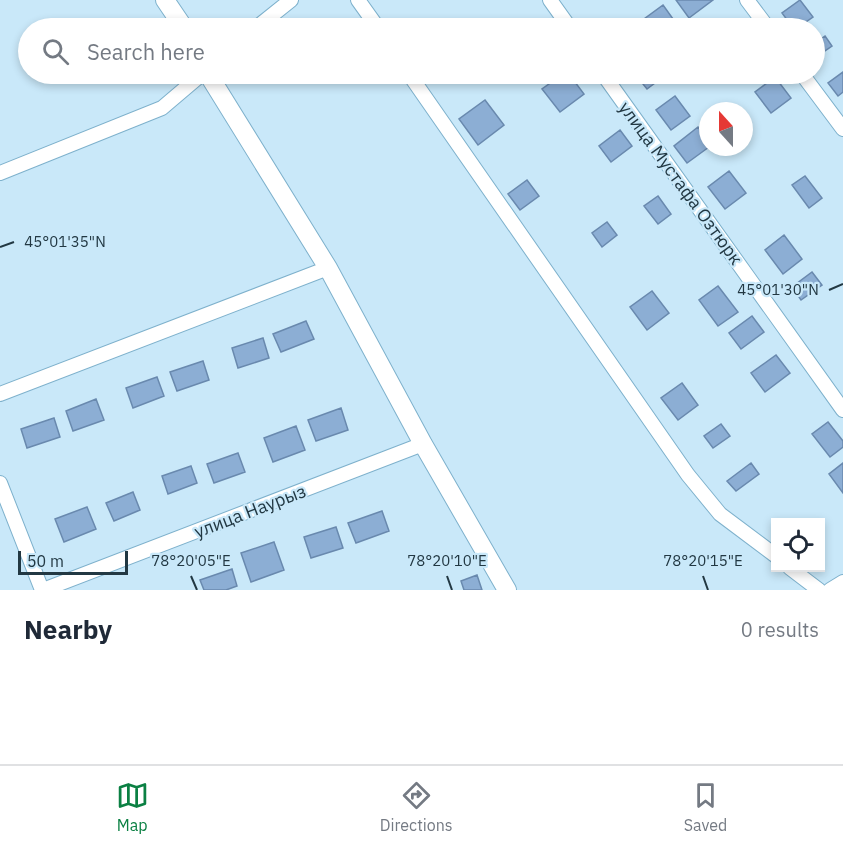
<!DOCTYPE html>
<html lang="en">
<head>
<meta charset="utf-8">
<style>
	body { margin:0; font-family:"IBM Plex Sans",sans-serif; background:#f2f2f3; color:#1f2937 }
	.controls { position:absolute; right:18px; bottom:18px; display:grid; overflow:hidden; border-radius:0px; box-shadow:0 3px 9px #0003 }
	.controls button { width:54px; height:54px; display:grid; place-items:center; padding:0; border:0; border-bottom:2px solid #e0e1e3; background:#fff; color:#1f2937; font:30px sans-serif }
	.compass { position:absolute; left:699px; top:102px; width:54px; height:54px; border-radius:50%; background:#fff; box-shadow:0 3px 9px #0003; rotate:339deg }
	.scale { position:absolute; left:18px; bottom:15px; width:110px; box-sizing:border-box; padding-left:6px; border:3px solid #223843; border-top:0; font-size:16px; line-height:21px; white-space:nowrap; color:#223843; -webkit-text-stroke:4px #c9e8f9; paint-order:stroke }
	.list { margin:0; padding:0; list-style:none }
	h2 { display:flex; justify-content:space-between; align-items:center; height:78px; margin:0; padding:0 24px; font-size:26px }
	h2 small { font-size:20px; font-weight:400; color:#747a83 }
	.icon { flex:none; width:33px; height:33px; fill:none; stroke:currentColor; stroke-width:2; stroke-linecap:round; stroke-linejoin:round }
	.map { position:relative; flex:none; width:843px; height:590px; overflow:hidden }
	.search { position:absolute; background:#fff; box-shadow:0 3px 9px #0003; left:18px; right:18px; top:18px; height:66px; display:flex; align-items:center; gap:15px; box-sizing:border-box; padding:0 21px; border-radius:33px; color:#747a83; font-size:22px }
	.sheet { height:174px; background:#fff }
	nav { display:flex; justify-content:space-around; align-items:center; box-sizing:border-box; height:84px; border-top:2px solid #e0e1e3; background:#fff; font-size:16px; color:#747a83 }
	nav a { display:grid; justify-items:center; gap:3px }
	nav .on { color:#0b8043 }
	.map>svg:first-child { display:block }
	.building { fill:#8caed4; stroke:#6989ae; stroke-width:1.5 }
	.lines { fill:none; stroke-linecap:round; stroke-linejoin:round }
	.minor-casing { stroke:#7eb1cc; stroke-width:16 }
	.tertiary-casing { stroke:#7eb1cc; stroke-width:20 }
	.minor { stroke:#fff; stroke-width:14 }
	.tertiary { stroke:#fff; stroke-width:18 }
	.ticks { fill:none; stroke:#223843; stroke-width:2 }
	.labels { text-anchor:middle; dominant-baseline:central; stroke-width:4.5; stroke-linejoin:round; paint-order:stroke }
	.street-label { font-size:18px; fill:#223843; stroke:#c9e8f9 }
	.ticks-label { font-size:15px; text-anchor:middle; fill:#223843; stroke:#c9e8f9; stroke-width:4.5; stroke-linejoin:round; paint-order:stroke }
</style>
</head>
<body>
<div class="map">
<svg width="843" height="590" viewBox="0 0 843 590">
	<rect width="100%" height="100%" fill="#c9e8f9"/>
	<!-- building -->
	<path class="building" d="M 676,0 L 713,0 L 689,18 Z
		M 800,0 L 813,17 L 797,28 L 793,28 L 782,13 Z
		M 663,5 L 676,23 L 670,28 L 645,28 L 640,22 Z
		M 825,36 L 832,46 L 816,57 L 814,55 L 814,44 Z
		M 843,72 L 843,92 L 838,96 L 828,83 Z
		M 563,74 L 569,74 L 584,94 L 560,112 L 542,89 Z
		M 635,74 L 667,74 L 647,89 Z
		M 775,77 L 791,98 L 771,113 L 755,92 Z
		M 675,96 L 690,116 L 671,130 L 656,110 Z
		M 485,100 L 504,125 L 478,145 L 459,119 Z
		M 698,127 L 708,140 L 709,147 L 687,163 L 674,146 Z
		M 620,130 L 632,146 L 611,162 L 599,146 Z
		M 729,171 L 746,193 L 725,209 L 708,187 Z
		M 805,176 L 822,198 L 809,208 L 792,185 Z
		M 527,180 L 539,196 L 520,210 L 508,194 Z
		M 658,196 L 671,214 L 658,224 L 644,206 Z
		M 607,222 L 617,235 L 602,247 L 592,233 Z
		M 784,235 L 802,259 L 783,274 L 765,250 Z
		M 812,272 L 822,285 L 801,300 L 792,287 Z
		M 718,286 L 738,312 L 718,326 L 699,300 Z
		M 652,291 L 669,313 L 647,330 L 630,307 Z
		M 752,316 L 764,332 L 741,349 L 729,333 Z
		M 306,321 L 314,339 L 281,352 L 273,334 Z
		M 263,338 L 269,358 L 238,368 L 232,348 Z
		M 776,355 L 790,373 L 765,392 L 751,373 Z
		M 203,361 L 209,380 L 177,391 L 170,372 Z
		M 157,377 L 164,396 L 133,408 L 126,388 Z
		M 682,383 L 698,405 L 678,420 L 661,398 Z
		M 96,399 L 104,420 L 73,431 L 66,411 Z
		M 341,408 L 348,430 L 316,441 L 308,420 Z
		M 54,418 L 60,437 L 27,448 L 21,429 Z
		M 828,422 L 843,441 L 843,447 L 830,457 L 812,434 Z
		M 721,424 L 730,436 L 713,448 L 704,436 Z
		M 296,426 L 305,450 L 273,462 L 264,438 Z
		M 238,453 L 245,472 L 214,483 L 207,464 Z
		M 751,463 L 759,474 L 736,491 L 727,481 Z
		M 843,463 L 843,493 L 829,474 Z
		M 191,466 L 197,483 L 168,494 L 162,476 Z
		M 133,492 L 140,510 L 114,521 L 106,503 Z
		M 87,507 L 96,529 L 64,542 L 55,519 Z
		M 382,511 L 389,531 L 356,543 L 348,523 Z
		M 336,527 L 343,548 L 311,558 L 304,537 Z
		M 274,542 L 284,570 L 251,582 L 241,553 Z
		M 232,569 L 237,586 L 226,590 L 204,590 L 200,580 Z
		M 477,575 L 482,590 L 464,590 L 461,581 Z"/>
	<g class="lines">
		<defs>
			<path id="minor" d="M 358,0 L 378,28
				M 550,0 L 570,28
				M 747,0 L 768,28
				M 256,28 L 291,0
				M 409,74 L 688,475 L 720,514 L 776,556
				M 603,74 L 843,410
				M 802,74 L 843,129
				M 0,173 L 162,108 L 202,74
				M 0,394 L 328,268
				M 0,483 L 42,590
				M 790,568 L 819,590
				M 43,590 L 423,444
				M 830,590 L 843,582"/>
			<path id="tertiary" d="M 165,0 L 184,28
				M 208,74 L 328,268 L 423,444 L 507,590"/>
		</defs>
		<!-- minor casing -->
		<use href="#minor" class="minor-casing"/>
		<!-- tertiary casing -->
		<use href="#tertiary" class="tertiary-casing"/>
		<!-- minor -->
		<use href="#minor" class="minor"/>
		<!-- tertiary -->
		<use href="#tertiary" class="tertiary"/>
	</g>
	<!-- ticks -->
	<path class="ticks" d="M 0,247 L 14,242M 829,290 L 843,284M 191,576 L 197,590M 447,576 L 452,590M 703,576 L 708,590"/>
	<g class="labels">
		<!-- street labels -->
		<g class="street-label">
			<text transform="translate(681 183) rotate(54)">улица Мустафа Озтюрк</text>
			<text transform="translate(250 511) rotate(-21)">улица Наурыз</text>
		</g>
	</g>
	<g class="ticks-label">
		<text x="65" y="247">45°01'35"N</text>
		<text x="778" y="295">45°01'30"N</text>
		<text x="191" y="566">78°20'05"E</text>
		<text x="447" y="566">78°20'10"E</text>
		<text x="703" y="566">78°20'15"E</text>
	</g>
</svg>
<div class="controls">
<button><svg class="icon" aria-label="locate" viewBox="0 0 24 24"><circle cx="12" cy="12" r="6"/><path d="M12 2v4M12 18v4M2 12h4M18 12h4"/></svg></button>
</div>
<svg class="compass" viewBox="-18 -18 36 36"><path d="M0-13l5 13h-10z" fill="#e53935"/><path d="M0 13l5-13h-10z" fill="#747a83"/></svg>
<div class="scale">50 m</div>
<div class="search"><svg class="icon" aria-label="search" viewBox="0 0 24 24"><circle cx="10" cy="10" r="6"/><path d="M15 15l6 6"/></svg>Search here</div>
</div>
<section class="sheet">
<h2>Nearby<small>0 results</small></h2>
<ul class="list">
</ul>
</section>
<nav>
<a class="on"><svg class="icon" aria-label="map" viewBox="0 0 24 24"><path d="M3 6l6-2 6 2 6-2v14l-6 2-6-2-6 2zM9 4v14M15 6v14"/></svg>Map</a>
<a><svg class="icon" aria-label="directions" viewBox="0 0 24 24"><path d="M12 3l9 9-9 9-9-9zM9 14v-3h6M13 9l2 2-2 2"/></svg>Directions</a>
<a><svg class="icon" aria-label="saved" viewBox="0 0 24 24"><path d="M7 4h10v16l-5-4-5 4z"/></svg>Saved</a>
</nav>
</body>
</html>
